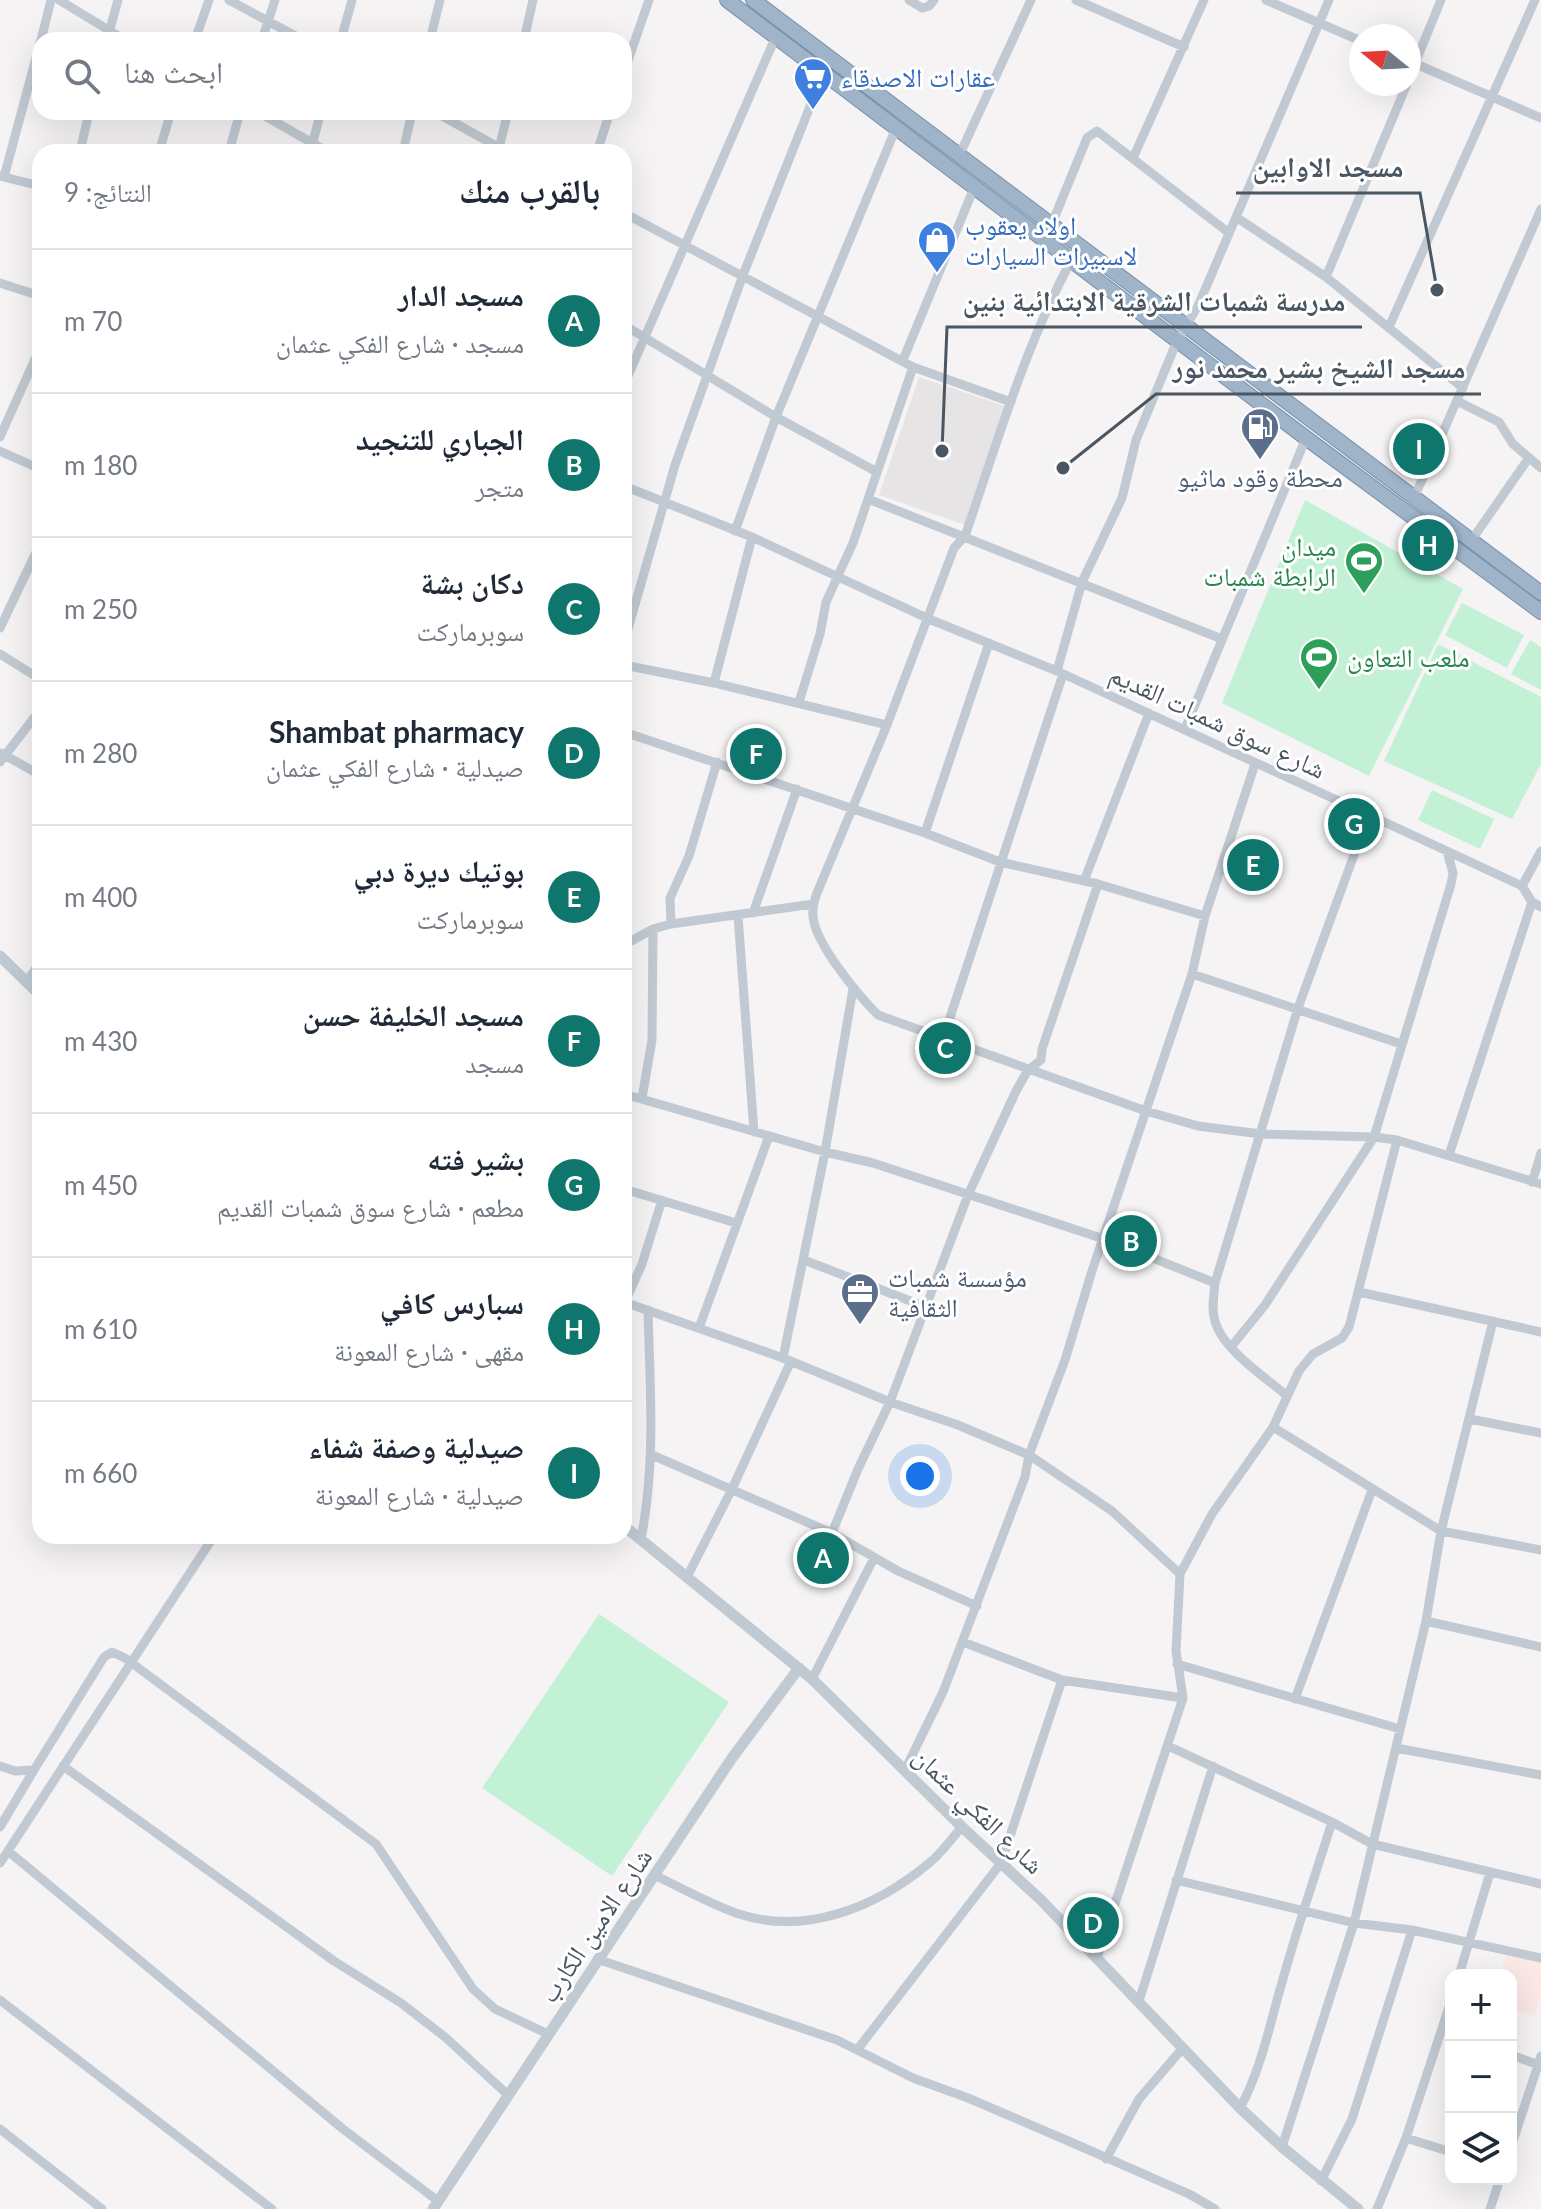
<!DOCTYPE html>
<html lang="ar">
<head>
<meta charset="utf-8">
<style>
	body { margin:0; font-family:Lato,"Noto Naskh Arabic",sans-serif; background:#f2f2f3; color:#1f2937; direction:rtl }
	.controls { position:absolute; right:24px; bottom:24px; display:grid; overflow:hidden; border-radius:16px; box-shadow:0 8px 32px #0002 }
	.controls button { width:72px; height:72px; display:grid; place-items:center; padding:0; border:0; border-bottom:2px solid #e0e1e3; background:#fff; color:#1f2937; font:40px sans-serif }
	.compass { position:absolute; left:1349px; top:24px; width:72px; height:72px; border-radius:50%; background:#fff; box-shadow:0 8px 32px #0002; rotate:288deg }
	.you { position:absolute; left:920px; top:1476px; width:28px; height:28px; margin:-20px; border:6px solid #fff; border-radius:50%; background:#1a73e8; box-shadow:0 0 0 12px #1a73e833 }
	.badge { display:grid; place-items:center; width:52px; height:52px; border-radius:50%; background:#0f766e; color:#fff; font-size:26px; font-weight:700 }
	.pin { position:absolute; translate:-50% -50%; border:4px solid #fff; box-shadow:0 2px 8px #0006 }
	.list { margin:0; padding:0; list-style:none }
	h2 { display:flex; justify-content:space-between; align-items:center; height:104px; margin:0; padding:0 32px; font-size:34px }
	h2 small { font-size:26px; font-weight:400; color:#747a83 }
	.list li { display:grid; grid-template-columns:52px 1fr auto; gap:24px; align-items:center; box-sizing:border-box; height:144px; padding:0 32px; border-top:2px solid #e0e1e3 }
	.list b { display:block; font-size:30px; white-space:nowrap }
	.list p { margin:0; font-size:26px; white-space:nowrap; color:#747a83 }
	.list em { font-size:26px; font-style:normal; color:#747a83 }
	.icon { flex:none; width:44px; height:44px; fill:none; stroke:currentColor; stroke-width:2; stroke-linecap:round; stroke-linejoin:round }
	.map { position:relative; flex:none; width:1541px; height:2209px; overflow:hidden; direction:ltr }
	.search { position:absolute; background:#fff; box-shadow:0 8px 32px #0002; left:32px; top:32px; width:600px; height:88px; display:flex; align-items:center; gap:20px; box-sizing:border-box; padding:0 28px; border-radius:24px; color:#747a83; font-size:30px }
	.panel { position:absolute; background:#fff; box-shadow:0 8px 32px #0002; left:32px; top:144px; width:600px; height:1400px; border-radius:24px; direction:rtl }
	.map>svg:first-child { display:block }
	.education { fill:#e6e4e5 }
	.medical { fill:#fce8e6 }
	.green { fill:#c3f1d5 }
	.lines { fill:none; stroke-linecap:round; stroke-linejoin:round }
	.trunk-casing { stroke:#7690ad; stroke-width:16 }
	.minor { stroke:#c1cad2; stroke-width:9 }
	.tertiary { stroke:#c1cad2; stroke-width:11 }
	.trunk { stroke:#9fb4c9; stroke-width:14 }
	.labels { text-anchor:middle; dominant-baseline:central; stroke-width:6; stroke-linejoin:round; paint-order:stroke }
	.shop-label { font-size:26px; fill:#366cbe; stroke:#fff; text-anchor:start }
	.service-label { font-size:26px; fill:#4e5e75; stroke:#fff }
	.leisure-label { font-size:26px; fill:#27864d; stroke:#fff; text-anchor:end }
	.street-label { font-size:26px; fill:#4a5661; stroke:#fff }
	.leader { fill:none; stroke:#4a5661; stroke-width:3 }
	.callout-dot { fill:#4a5661; stroke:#fff; stroke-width:3 }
	.callout-label { font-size:28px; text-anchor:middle; font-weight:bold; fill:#4a5661; stroke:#fff; stroke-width:6; stroke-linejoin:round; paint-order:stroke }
</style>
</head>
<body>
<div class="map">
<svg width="1541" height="2209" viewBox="0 0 1541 2209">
	<rect width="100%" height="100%" fill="#f5f3f3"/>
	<!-- education -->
	<path class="education" d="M 919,377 L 1005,406 L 965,525 L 879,495 Z"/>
	<!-- medical -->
	<path class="medical" d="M 1507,1952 L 1541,1960 L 1541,1997 L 1534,2016 L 1511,2009 L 1511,1975 L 1500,1975 Z"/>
	<!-- green -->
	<path class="green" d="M 1305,500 L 1463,589 L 1369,776 L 1222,703 Z
		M 1462,603 L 1524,635 L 1507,668 L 1445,635 Z
		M 1530,640 L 1541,647 L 1541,690 L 1511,674 Z
		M 1438,644 L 1541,697 L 1541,764 L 1512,819 L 1384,761 Z
		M 1432,790 L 1494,819 L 1480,849 L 1418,820 Z
		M 599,1614 L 729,1702 L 612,1876 L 482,1788 Z"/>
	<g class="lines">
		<defs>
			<path id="trunk" d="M 727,0 L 1306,438 L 1541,612
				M 753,0 L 1541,593"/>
		</defs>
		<!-- trunk casing -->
		<use href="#trunk" class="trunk-casing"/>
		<!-- minor -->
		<path class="minor" d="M 59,0 L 125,40
			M 229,0 L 303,40
			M 909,0 L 922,8 L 929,6 L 934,0
			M 1076,0 L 1184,47
			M 1266,0 L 1361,41
			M 41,40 L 51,0
			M 107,40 L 118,0
			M 195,40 L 209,0
			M 262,40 L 275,0
			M 341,40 L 352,0
			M 430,40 L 440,0
			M 524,40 L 533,0
			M 1409,61 L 1541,118
			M 624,72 L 649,0
			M 1409,78 L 1441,0
			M 258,112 L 328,152
			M 435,112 L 507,152
			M 80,152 L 89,112
			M 159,152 L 171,112
			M 229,152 L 240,112
			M 310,152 L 321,112
			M 403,152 L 412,112
			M 498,152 L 508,112
			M 597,152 L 610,112
			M 959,156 L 1031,0
			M 1133,158 L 1204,0
			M 0,176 L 40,186
			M 4,177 L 40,43
			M 624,213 L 913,367 L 1011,402
			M 1236,217 L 1326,277 L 1463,388
			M 1051,226 L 1087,138 L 1097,131 L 1229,233
			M 1072,259 C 1025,346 997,443 965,536 L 954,548 L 887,725 L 817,893 C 814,901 812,908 813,917 C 816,945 859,996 878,1015 L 1146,1111 L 1198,1126 L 1261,1134 L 1374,1137
			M 1326,277 L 1407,84
			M 0,283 L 40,296
			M 624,325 L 776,417 L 877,472
			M 1389,327 L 1535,0
			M 903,360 L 974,188
			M 624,385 L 776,36
			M 1457,401 L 1499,422 L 1513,444 L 1541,468
			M 0,437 L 40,348
			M 0,451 L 40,469
			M 624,486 L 752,537 L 929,619 L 1057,671 L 1447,851 L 1453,873 L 1451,884 L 1374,1137 L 1397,1140 L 1541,1184
			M 1414,498 L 1541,209
			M 868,499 L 1222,639
			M 735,531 L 776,417 L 896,128
			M 1471,541 L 1528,459
			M 0,628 L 40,544
			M 624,643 L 675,465 L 743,275 L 823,74
			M 0,654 L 40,679
			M 624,665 L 714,683 L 887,725
			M 1057,671 L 1082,582 L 1122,498 L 1136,440 L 1177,341 L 1198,306 L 1329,0
			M 714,683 L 752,537
			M 799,702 L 820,634 L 826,602 L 853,543 L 913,367
			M 1185,729 L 1306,438
			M 624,732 L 925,833 L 1000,862 L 1098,884 L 1205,916
			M 1,753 L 40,775
			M 0,762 L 40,710
			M 925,833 L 989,643
			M 1447,851 L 1522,886 L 1532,902 L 1541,907
			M 1084,881 L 1149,713
			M 1522,886 L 1541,851
			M 753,913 L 797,789
			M 738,916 L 754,1132
			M 671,924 L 670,898 L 689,856 L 717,762
			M 624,945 L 653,929 L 671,924 L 813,904
			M 1192,974 L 1401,1044
			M 27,981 L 40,962
			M 943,1039 L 1063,674
			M 624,1094 L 825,1152 L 873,1163 L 1113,1242 L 1215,1283
			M 642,1098 L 652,1040 L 653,929
			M 1449,1155 L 1532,902
			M 1532,1182 L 1541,1153
			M 624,1189 L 736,1223
			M 804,1260 L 926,1307
			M 1359,1292 L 1541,1332
			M 624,1302 L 783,1358 L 890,1402 L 958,1425 L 1029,1455 L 1112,1511 L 1180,1574
			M 625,1302 L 642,1264 L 662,1200
			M 699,1328 L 769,1136
			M 1231,1347 L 1265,1305 L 1374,1137
			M 783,1358 L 825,1152 L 853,989
			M 1286,1395 C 1265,1377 1222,1349 1215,1321 C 1211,1308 1214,1296 1215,1283 L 1298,1008 L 1369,814
			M 1470,1419 L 1541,1433
			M 1273,1427 L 1441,1531 L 1541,1550
			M 652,1455 L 832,1533 L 898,1571 L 977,1606
			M 832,1533 L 858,1469 L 890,1402 L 968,1195 L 1016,1091 L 1028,1070 L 1041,1060 L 1042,1049 L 1098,884
			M 641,1539 C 656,1463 650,1388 648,1310
			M 687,1577 L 732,1489 L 791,1361
			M 1426,1621 L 1541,1647
			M 963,1642 L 1062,1680 L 1183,1698
			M 1177,1664 L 1400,1729
			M 812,1679 L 874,1558
			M 1295,1699 L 1372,1490
			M 1168,1746 L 1332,1822 L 1372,1844 L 1541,1884
			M 1396,1748 L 1541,1775
			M 0,1766 L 15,1771 L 34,1770 L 104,1657 L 112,1652 L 125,1658 L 376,1844 L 473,1989 L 495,2009 L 548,2034
			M 63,1766 L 334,1961 L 401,2003 L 445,2037 L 508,2095
			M 905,1770 L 943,1692 L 1025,1477 L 1029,1455 L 1065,1360 L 1092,1271 L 1192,974 L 1205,916 L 1255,764
			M 0,1827 L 34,1770
			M 8,1851 L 343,2129 L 438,2201
			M 0,1863 L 214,1536
			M 654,1875 C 682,1888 710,1904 739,1914 C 806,1936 876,1907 928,1864 C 941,1854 951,1839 962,1827
			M 1176,1880 L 1354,1923 L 1412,1930 L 1541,1958
			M 1097,1958 L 1183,1698 L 1176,1651 L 1180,1574 L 1212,1514 L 1273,1427 L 1299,1371 L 1313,1354 L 1342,1338 L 1349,1327 L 1397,1140
			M 597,1959 L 837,2040 L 913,2078 L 968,2098 L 1073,2143 L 1189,2194 L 1215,2209
			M 1459,1975 L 1490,1873
			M 0,2000 L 272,2209
			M 1139,2001 L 1213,1766
			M 857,2050 L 1001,1863 L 1062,1680
			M 1511,2055 L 1539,2065
			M 1240,2108 C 1261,2070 1269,2027 1281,1986 C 1296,1931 1315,1876 1332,1822
			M 0,2129 L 102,2209
			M 1406,2138 L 1451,2152
			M 1282,2147 L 1354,1923 L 1426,1621 L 1441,1531 L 1493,1321
			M 1511,2147 L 1541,2056
			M 1106,2159 L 1139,2099 L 1182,2049
			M 1321,2181 L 1352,2119 L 1412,1930
			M 1377,2209 L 1406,2138 L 1451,2001
			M 1490,2209 L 1500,2179"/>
		<!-- tertiary -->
		<path class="tertiary" d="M 0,956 L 40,995
			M 624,1526 L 812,1679 L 962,1827 L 1041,1900 L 1240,2108 L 1282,2147 L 1358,2209
			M 433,2209 L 732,1758 L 799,1668"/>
		<!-- trunk -->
		<use href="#trunk" class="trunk"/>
	</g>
	<!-- icons -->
	<defs>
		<symbol id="supermarket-pin" viewBox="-11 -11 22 30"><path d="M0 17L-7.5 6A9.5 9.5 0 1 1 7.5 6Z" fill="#3f7fe0" stroke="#fff"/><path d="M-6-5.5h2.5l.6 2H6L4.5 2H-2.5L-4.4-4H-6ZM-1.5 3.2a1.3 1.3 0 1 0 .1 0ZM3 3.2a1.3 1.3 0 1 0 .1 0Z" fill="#fff"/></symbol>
		<symbol id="shop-pin" viewBox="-11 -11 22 30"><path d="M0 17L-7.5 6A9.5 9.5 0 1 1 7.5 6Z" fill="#3f7fe0" stroke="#fff"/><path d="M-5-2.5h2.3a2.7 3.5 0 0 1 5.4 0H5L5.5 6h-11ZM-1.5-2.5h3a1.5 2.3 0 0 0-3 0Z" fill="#fff"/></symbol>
		<symbol id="fuel-pin" viewBox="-11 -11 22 30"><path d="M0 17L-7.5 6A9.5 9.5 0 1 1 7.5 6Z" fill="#5c6f8a" stroke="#fff"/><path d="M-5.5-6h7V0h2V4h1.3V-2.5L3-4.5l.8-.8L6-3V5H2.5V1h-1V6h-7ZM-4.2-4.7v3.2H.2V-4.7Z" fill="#fff"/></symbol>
		<symbol id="stadium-pin" viewBox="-11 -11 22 30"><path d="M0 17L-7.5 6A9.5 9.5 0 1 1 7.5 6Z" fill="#2e9e5b" stroke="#fff"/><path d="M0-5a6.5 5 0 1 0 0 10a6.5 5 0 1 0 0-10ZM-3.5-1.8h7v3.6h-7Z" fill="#fff"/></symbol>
		<symbol id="office-pin" viewBox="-11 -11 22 30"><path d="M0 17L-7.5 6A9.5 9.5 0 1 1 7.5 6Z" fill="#5c6f8a" stroke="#fff"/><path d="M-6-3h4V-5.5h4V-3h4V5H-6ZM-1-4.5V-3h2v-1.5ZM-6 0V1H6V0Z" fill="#fff"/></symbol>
	</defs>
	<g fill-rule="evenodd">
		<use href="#supermarket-pin" x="791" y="55" width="44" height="60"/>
		<use href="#shop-pin" x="915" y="218" width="44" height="60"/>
		<use href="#fuel-pin" x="1238" y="405" width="44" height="60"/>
		<use href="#stadium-pin" x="1342" y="539" width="44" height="60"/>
		<use href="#stadium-pin" x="1297" y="635" width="44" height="60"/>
		<use href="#office-pin" x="838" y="1270" width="44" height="60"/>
	</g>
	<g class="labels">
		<!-- shop labels -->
		<g class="shop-label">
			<text x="841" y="77">عقارات الاصدقاء</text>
			<text x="965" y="225">اولاد يعقوب<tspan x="965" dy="30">لاسبيرات السيارات</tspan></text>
		</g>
		<!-- service labels -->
		<g class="service-label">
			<text x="1260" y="477">محطة وقود ماثيو</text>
			<text x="888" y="1277" text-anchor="start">مؤسسة شمبات<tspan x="888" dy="30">الثقافية</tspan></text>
		</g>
		<!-- leisure labels -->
		<g class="leisure-label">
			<text x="1336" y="546">ميدان<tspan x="1336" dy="30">الرابطة شمبات</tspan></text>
			<text x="1347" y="657" text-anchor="start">ملعب التعاون</text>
		</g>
		<!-- street labels -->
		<g class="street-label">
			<text transform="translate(1218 721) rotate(25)">شارع سوق شمبات القديم</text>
			<text transform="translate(979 1810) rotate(44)">شارع الفكي عثمان</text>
			<text transform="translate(595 1925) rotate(-56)">شارع الامين الكارب</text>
		</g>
	</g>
	<!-- callouts -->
	<path class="leader" d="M1437 290L1420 193H1236M942 451L947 327H1362M1063 468L1156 394H1481"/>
	<g class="callout-dot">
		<circle cx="1437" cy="290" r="8"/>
		<circle cx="942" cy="451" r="8"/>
		<circle cx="1063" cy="468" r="8"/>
	</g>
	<g class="callout-label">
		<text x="1328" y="177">مسجد الاوابين</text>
		<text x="1154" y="311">مدرسة شمبات الشرقية الابتدائية بنين</text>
		<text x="1319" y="378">مسجد الشيخ بشير محمد نور</text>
	</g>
</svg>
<div class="controls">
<button>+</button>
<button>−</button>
<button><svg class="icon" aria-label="layers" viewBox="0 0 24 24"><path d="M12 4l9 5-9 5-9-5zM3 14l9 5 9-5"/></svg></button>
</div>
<svg class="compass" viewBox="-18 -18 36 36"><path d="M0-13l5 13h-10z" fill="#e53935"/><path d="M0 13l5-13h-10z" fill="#747a83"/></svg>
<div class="you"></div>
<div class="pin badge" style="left:823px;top:1558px">A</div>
<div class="pin badge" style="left:1131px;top:1241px">B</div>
<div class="pin badge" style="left:945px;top:1048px">C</div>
<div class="pin badge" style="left:1093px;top:1923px">D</div>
<div class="pin badge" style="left:1253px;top:865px">E</div>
<div class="pin badge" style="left:756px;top:754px">F</div>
<div class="pin badge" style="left:1354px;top:824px">G</div>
<div class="pin badge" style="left:1428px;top:545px">H</div>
<div class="pin badge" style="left:1419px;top:449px">I</div>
<div class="search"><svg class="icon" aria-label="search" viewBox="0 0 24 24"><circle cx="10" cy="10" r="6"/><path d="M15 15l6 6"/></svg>ابحث هنا</div>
<section class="panel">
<h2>بالقرب منك<small>النتائج: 9</small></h2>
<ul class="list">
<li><span class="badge">A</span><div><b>مسجد الدار</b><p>مسجد · شارع الفكي عثمان</p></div><em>70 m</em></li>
<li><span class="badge">B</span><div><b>الجباري للتنجيد</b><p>متجر</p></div><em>180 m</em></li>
<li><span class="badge">C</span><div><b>دكان بشة</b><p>سوبرماركت</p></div><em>250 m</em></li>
<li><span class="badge">D</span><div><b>Shambat pharmacy</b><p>صيدلية · شارع الفكي عثمان</p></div><em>280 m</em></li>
<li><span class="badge">E</span><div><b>بوتيك ديرة دبي</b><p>سوبرماركت</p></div><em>400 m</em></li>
<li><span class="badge">F</span><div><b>مسجد الخليفة حسن</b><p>مسجد</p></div><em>430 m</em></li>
<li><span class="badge">G</span><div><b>بشير فته</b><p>مطعم · شارع سوق شمبات القديم</p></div><em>450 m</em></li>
<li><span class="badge">H</span><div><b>سبارس كافي</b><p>مقهى · شارع المعونة</p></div><em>610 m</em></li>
<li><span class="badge">I</span><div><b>صيدلية وصفة شفاء</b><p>صيدلية · شارع المعونة</p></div><em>660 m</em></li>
</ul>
</section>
</div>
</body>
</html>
